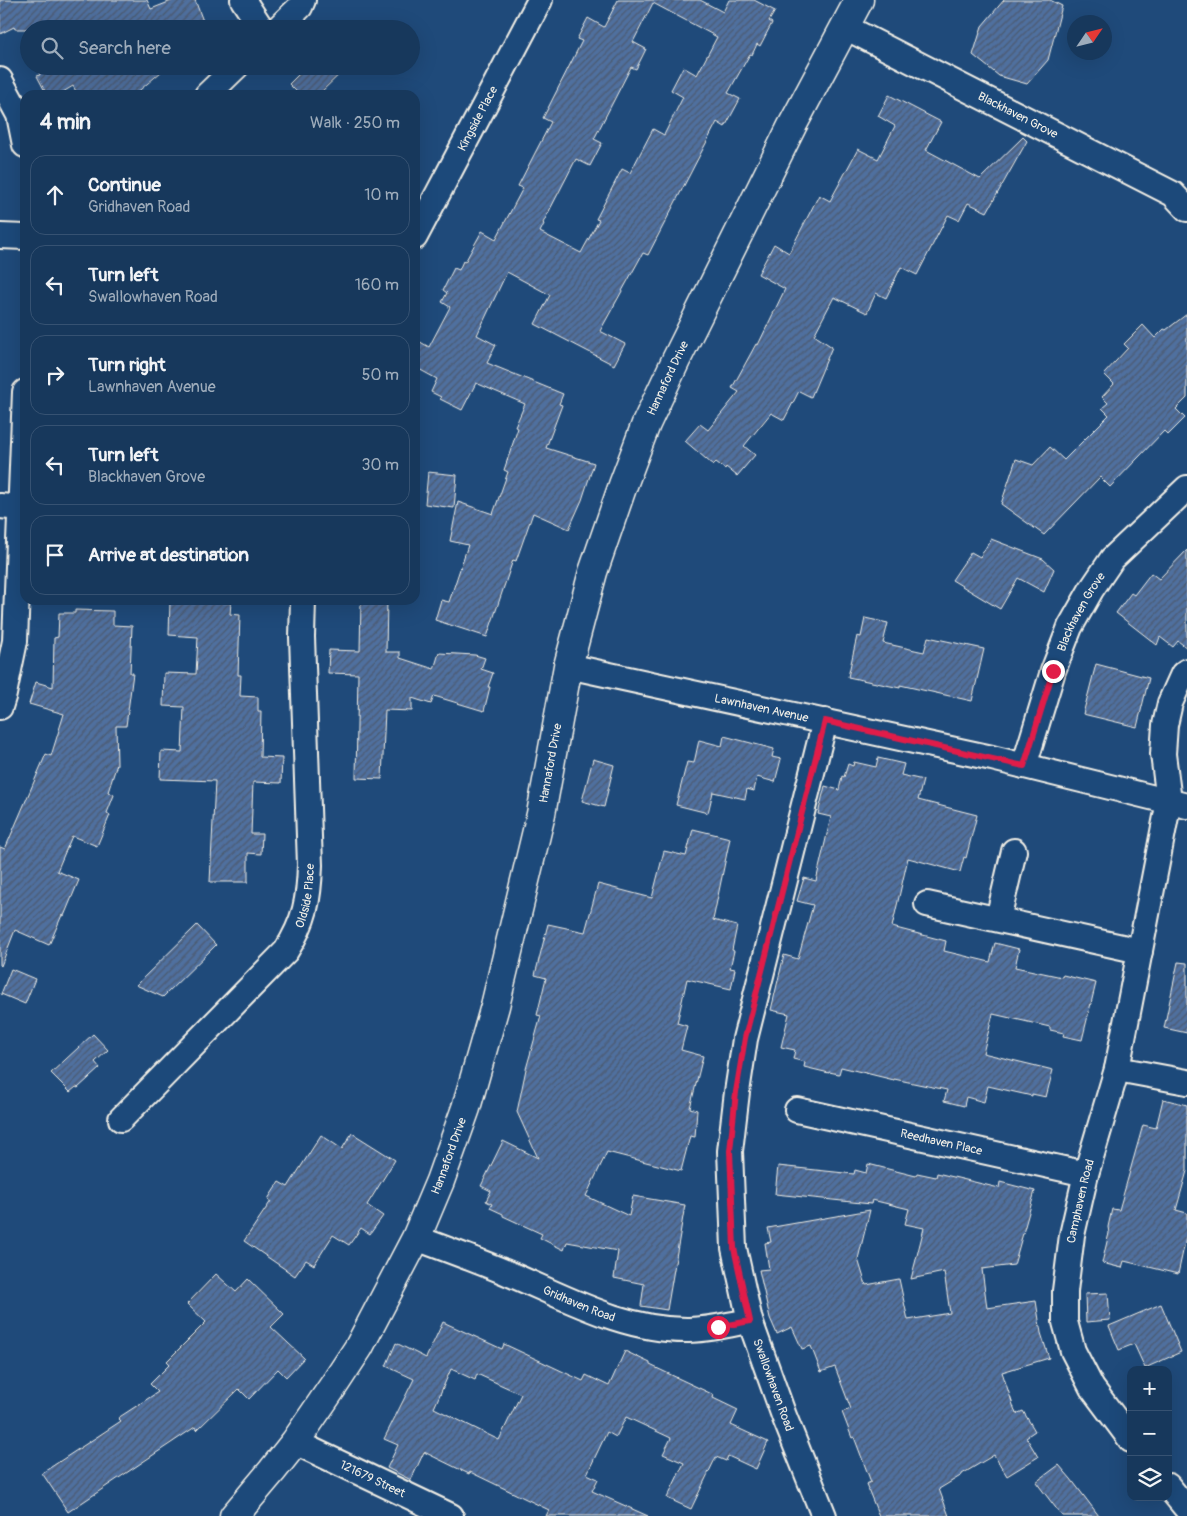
<!DOCTYPE html>
<html lang="en">
<head>
<meta charset="utf-8">
<style>
	body { margin:0; font-family:Pangolin,sans-serif; background:#203f62; color:#f1f3f6 }
	.controls { position:absolute; right:15px; bottom:15px; display:grid; overflow:hidden; border-radius:10px; box-shadow:0 5px 20px #0002 }
	.controls button { width:45px; height:45px; display:grid; place-items:center; padding:0; border:0; border-bottom:1px solid #365272; background:#17385c; color:#f1f3f6; font:25px sans-serif }
	.compass { position:absolute; left:1067px; top:15px; width:45px; height:45px; border-radius:50%; background:#17385c; box-shadow:0 5px 20px #0002; rotate:55deg }
	.stop { position:absolute; width:15px; height:15px; margin:-11px; border:4px solid #e11d48; border-radius:50%; background:#fff }
	.stop.end { background:#e11d48; border-color:#fff; box-shadow:0 1px 5px #0008 }
	.list { margin:0; padding:0; list-style:none }
	h2 { display:flex; justify-content:space-between; align-items:center; height:65px; margin:0; padding:0 20px; font-size:21px }
	h2 small { font-size:16px; font-weight:400; color:#9eacbb }
	.list li { display:grid; grid-template-columns:32px 1fr auto; gap:15px; align-items:center; box-sizing:border-box; height:80px; margin:0 10px 10px; padding:0 10px; border:1px solid #365272; border-radius:15px }
	.list b { display:block; font-size:19px; white-space:nowrap }
	.list p { margin:0; font-size:16px; white-space:nowrap; color:#9eacbb }
	.list em { font-size:16px; font-style:normal; color:#9eacbb }
	.icon { flex:none; width:28px; height:28px; fill:none; stroke:currentColor; stroke-width:2; stroke-linecap:round; stroke-linejoin:round }
	.map { position:relative; flex:none; width:1187px; height:1516px; overflow:hidden }
	.search { position:absolute; background:#17385c; box-shadow:0 5px 20px #0002; left:20px; top:20px; width:400px; height:55px; display:flex; align-items:center; gap:12px; box-sizing:border-box; padding:0 18px; border-radius:28px; color:#9eacbb; font-size:19px }
	.panel { position:absolute; background:#17385c; box-shadow:0 5px 20px #0002; left:20px; top:90px; width:400px; height:515px; border-radius:15px }
	.map>svg:first-child { display:block }
	.building { fill:url(#building-hatch); stroke:#f4f1e8; fill-rule:evenodd }
	.lines { fill:none; stroke-linecap:round; stroke-linejoin:round }
	.street-casing { stroke:#f4f1e8; stroke-width:28 }
	.secondary-casing { stroke:#f4f1e8; stroke-width:31 }
	.street { stroke:#1f4a7a; stroke-width:24 }
	.secondary { stroke:#1f4a7a; stroke-width:28 }
	.route { stroke:#e11d48; stroke-width:6 }
	.labels { text-anchor:middle; dominant-baseline:central; stroke-width:5; stroke-linejoin:round; paint-order:stroke }
	.street-label { font-size:12px; fill:#f4f1e8; stroke:#1f4a7a }
</style>
</head>
<body>
<div class="map">
<svg width="1187" height="1516" viewBox="0 0 1187 1516">
	<defs>
		<pattern id="building-hatch" width="6" height="6" patternUnits="userSpaceOnUse" patternTransform="scale(1.25)"><rect width="6" height="6" fill="#506f9f"/><path d="M-1 1l2-2M0 6l6-6M5 7l2-2" fill="none" stroke="#4c5a6e"/></pattern>
	</defs>
	<rect width="100%" height="100%" fill="#1f4a7a"/>
	<filter id="ink" filterUnits="userSpaceOnUse"><feTurbulence type="fractalNoise" baseFrequency=".02" numOctaves="2"/><feDisplacementMap in="SourceGraphic" scale="10" xChannelSelector="R" yChannelSelector="G"/><feConvolveMatrix kernelMatrix="1 2 1 2 8 2 1 2 1" color-interpolation-filters="sRGB"/></filter>
	<g filter="url(#ink)">
		<!-- building -->
		<path class="building" d="M 0,0 L 147,0 L 151,9 L 174,0 L 195,0 L 206,29 L 15,29 L 14,27 L 0,34 Z
			M 618,0 L 700,0 L 723,12 L 729,0 L 754,0 L 775,11 L 769,21 L 772,23 L 760,46 L 757,44 L 752,55 L 750,54 L 728,93 L 740,99 L 725,127 L 717,122 L 648,255 L 643,253 L 600,331 L 625,344 L 614,365 L 535,324 L 550,295 L 507,272 L 477,335 L 496,345 L 487,363 L 563,394 L 559,404 L 562,405 L 546,448 L 594,463 L 582,500 L 569,529 L 533,513 L 516,561 L 513,560 L 487,637 L 435,620 L 441,600 L 449,602 L 468,545 L 450,541 L 458,502 L 493,514 L 508,472 L 504,470 L 518,428 L 515,427 L 525,404 L 476,383 L 462,410 L 440,399 L 441,397 L 431,392 L 437,379 L 415,367 L 415,339 L 429,347 L 450,307 L 442,302 L 447,293 L 443,290 L 454,268 L 459,270 L 463,261 L 465,262 L 482,231 L 496,239 L 523,188 L 518,186 L 551,122 L 543,118 L 582,41 L 577,39 L 588,18 L 604,27 ZM 653,3 L 717,37 L 697,75 L 683,67 L 671,90 L 683,97 L 664,135 L 653,129 L 630,173 L 622,169 L 596,219 L 599,220 L 581,253 L 540,232 L 544,224 L 543,223 L 576,159 L 590,166 L 602,143 L 594,139 L 631,67 L 636,69 L 646,49 L 633,42 Z
			M 1004,0 L 1050,0 L 1062,6 L 1048,60 L 1027,84 L 999,76 L 973,55 L 982,26 Z
			M 36,66 L 168,66 L 134,95 L 78,95 L 73,86 L 58,95 L 47,95 L 37,76 L 40,75 Z
			M 307,66 L 348,66 L 318,95 L 300,95 L 289,84 Z
			M 889,95 L 941,122 L 926,150 L 980,179 L 1023,137 L 1027,141 L 987,212 L 968,203 L 959,220 L 948,215 L 917,275 L 901,267 L 886,298 L 876,293 L 867,313 L 834,297 L 814,335 L 832,347 L 811,397 L 799,391 L 784,420 L 771,413 L 744,446 L 755,455 L 737,476 L 726,467 L 725,469 L 716,462 L 713,465 L 685,441 L 700,424 L 708,430 L 739,392 L 732,388 L 756,344 L 758,345 L 785,289 L 758,274 L 774,244 L 789,253 L 819,195 L 830,201 L 858,149 L 878,159 L 895,126 L 878,116 Z
			M 1187,314 L 1187,398 L 1176,409 L 1185,418 L 1168,435 L 1164,431 L 1110,487 L 1100,477 L 1044,535 L 1001,504 L 1016,459 L 1033,465 L 1050,447 L 1064,460 L 1109,415 L 1102,408 L 1108,403 L 1102,397 L 1114,384 L 1104,374 L 1128,348 L 1124,344 L 1143,325 L 1155,338 L 1164,329 L 1166,330 Z
			M 428,472 L 457,475 L 454,508 L 425,504 Z
			M 991,539 L 1043,559 L 1054,569 L 1044,592 L 1018,578 L 1000,609 L 952,580 L 971,552 L 980,557 Z
			M 1187,550 L 1187,648 L 1178,641 L 1173,647 L 1160,637 L 1157,645 L 1116,613 L 1131,593 L 1134,595 L 1151,573 L 1159,579 Z
			M 170,600 L 210,600 L 210,602 L 231,603 L 230,614 L 240,615 L 238,675 L 241,675 L 240,696 L 258,697 L 258,711 L 261,711 L 260,757 L 282,758 L 281,783 L 253,782 L 251,834 L 262,834 L 261,854 L 248,853 L 248,882 L 210,882 L 215,781 L 160,779 L 161,751 L 182,752 L 184,707 L 163,706 L 164,673 L 196,674 L 198,637 L 169,635 Z
			M 361,600 L 387,600 L 386,652 L 400,652 L 400,658 L 434,669 L 439,653 L 475,655 L 485,658 L 481,669 L 493,673 L 488,687 L 490,687 L 484,711 L 434,696 L 431,704 L 412,698 L 412,711 L 385,710 L 382,779 L 356,778 L 358,674 L 328,673 L 329,650 L 360,651 Z
			M 75,610 L 113,611 L 113,625 L 132,626 L 130,673 L 133,673 L 126,726 L 116,726 L 117,764 L 108,792 L 114,795 L 107,813 L 110,815 L 97,846 L 72,836 L 57,871 L 79,880 L 64,916 L 62,915 L 49,945 L 15,930 L 1,966 L 0,965 L 0,847 L 5,849 L 46,754 L 51,756 L 64,714 L 29,704 L 36,682 L 53,687 L 54,638 L 58,637 L 59,613 L 75,613 Z
			M 865,618 L 888,623 L 883,643 L 924,652 L 928,637 L 984,649 L 972,701 L 900,685 L 900,688 L 848,677 L 857,636 L 861,637 Z
			M 1096,664 L 1149,678 L 1137,727 L 1083,714 Z
			M 724,736 L 774,749 L 772,757 L 781,759 L 775,782 L 757,777 L 754,791 L 747,789 L 745,799 L 713,792 L 708,813 L 676,805 L 687,762 L 694,763 L 699,740 L 722,746 Z
			M 878,758 L 904,764 L 901,775 L 923,780 L 918,800 L 977,815 L 966,858 L 964,857 L 960,872 L 908,858 L 892,927 L 946,941 L 944,951 L 990,962 L 995,943 L 1019,949 L 1015,967 L 1062,977 L 1063,975 L 1096,983 L 1082,1040 L 1063,1036 L 1064,1033 L 1050,1030 L 1050,1027 L 993,1014 L 983,1053 L 1053,1070 L 1046,1097 L 1032,1094 L 1032,1096 L 988,1086 L 984,1102 L 966,1097 L 964,1106 L 944,1101 L 947,1090 L 894,1079 L 894,1080 L 841,1067 L 839,1074 L 829,1072 L 829,1073 L 804,1067 L 805,1062 L 793,1059 L 795,1050 L 781,1047 L 789,1014 L 771,1010 L 784,955 L 798,959 L 813,905 L 797,901 L 804,878 L 816,881 L 831,817 L 818,814 L 825,786 L 839,790 L 842,776 L 844,777 L 848,764 L 853,766 L 854,762 L 876,767 Z
			M 593,759 L 614,765 L 604,807 L 582,801 Z
			M 693,829 L 730,838 L 713,920 L 737,926 L 732,950 L 734,951 L 730,968 L 735,969 L 731,989 L 687,979 L 677,1023 L 687,1026 L 681,1050 L 703,1056 L 690,1108 L 697,1110 L 695,1137 L 690,1136 L 681,1171 L 607,1152 L 586,1196 L 629,1216 L 633,1196 L 685,1205 L 667,1310 L 641,1306 L 644,1284 L 614,1278 L 618,1251 L 567,1242 L 564,1250 L 540,1238 L 542,1234 L 503,1216 L 503,1214 L 490,1208 L 492,1204 L 486,1201 L 491,1191 L 481,1186 L 503,1141 L 538,1158 L 517,1112 L 526,1069 L 541,1016 L 537,1015 L 546,978 L 535,975 L 548,924 L 585,932 L 598,884 L 652,898 L 664,851 L 686,856 Z
			M 197,925 L 216,945 L 163,997 L 136,985 Z
			M 1178,962 L 1187,963 L 1187,1033 L 1164,1028 Z
			M 11,969 L 35,979 L 25,1004 L 1,994 Z
			M 93,1034 L 108,1050 L 95,1062 L 100,1068 L 78,1088 L 76,1087 L 70,1092 L 51,1073 Z
			M 1163,1099 L 1187,1105 L 1187,1171 L 1176,1210 L 1187,1213 L 1187,1233 L 1178,1274 L 1124,1261 L 1122,1268 L 1102,1263 L 1109,1233 L 1108,1227 L 1112,1209 L 1119,1210 L 1143,1125 L 1156,1128 Z
			M 352,1133 L 395,1160 L 367,1205 L 383,1216 L 370,1234 L 361,1228 L 349,1245 L 333,1235 L 314,1265 L 306,1260 L 295,1276 L 244,1241 L 271,1201 L 268,1199 L 279,1182 L 288,1187 L 321,1135 L 342,1149 Z
			M 868,1164 L 916,1176 L 917,1173 L 936,1177 L 937,1173 L 999,1188 L 1000,1182 L 1035,1191 L 1014,1265 L 982,1269 L 987,1308 L 1036,1301 L 1041,1333 L 1049,1358 L 1002,1372 L 1016,1414 L 1023,1411 L 1035,1431 L 1026,1437 L 1038,1457 L 1007,1476 L 994,1455 L 962,1474 L 962,1475 L 939,1489 L 949,1516 L 879,1516 L 866,1484 L 871,1482 L 854,1437 L 852,1438 L 842,1412 L 851,1409 L 835,1367 L 821,1372 L 811,1346 L 802,1349 L 792,1327 L 777,1334 L 770,1318 L 759,1270 L 769,1269 L 765,1243 L 771,1242 L 768,1228 L 870,1210 L 858,1259 L 866,1285 L 899,1279 L 908,1320 L 950,1313 L 944,1272 L 911,1279 L 924,1228 L 905,1224 L 909,1209 L 872,1200 L 871,1204 L 775,1194 L 778,1166 L 854,1174 L 855,1170 L 866,1173 Z
			M 216,1274 L 236,1292 L 248,1279 L 284,1314 L 271,1327 L 304,1358 L 286,1377 L 278,1369 L 249,1399 L 239,1389 L 197,1430 L 195,1427 L 68,1512 L 42,1473 L 121,1421 L 118,1418 L 158,1392 L 150,1384 L 170,1364 L 167,1361 L 206,1322 L 187,1304 Z
			M 1108,1293 L 1110,1320 L 1086,1322 L 1085,1294 Z
			M 1161,1304 L 1181,1352 L 1145,1368 L 1134,1344 L 1119,1350 L 1109,1326 Z
			M 443,1322 L 502,1349 L 504,1344 L 583,1381 L 586,1375 L 609,1386 L 625,1351 L 650,1363 L 650,1365 L 714,1395 L 713,1398 L 738,1410 L 731,1425 L 768,1442 L 756,1469 L 728,1456 L 726,1461 L 716,1457 L 691,1509 L 667,1498 L 684,1463 L 663,1454 L 671,1438 L 626,1417 L 616,1437 L 607,1432 L 587,1474 L 598,1479 L 592,1491 L 648,1516 L 546,1516 L 549,1510 L 470,1472 L 469,1474 L 424,1452 L 411,1480 L 387,1468 L 398,1445 L 384,1439 L 414,1379 L 386,1366 L 396,1343 L 426,1358 ZM 451,1369 L 475,1380 L 477,1374 L 521,1394 L 499,1440 L 434,1408 Z
			M 1059,1465 L 1071,1479 L 1099,1516 L 1062,1516 L 1036,1482 Z"/>
		<g class="lines">
			<defs>
				<g id="street">
					<path d="M 243,0 L 262,29"/>
					<path id="s1" d="M 845,27 L 1173,194 L 1187,209"/>
					<path d="M 277,29 L 300,7 L 303,0"/>
					<path d="M 0,80 L 19,115 L 25,145"/>
					<path d="M 207,95 L 237,66"/>
					<path d="M 0,236 L 25,237"/>
					<path id="s2" d="M 415,237 L 540,0"/>
					<path d="M 0,506 L 21,508"/>
					<path id="s3" d="M 568,666 L 992,758 L 1187,806"/>
					<path d="M 0,707 L 4,694 L 15,641 L 25,392"/>
					<path id="s4" d="M 1024,766 L 1053,671 L 1070,627 L 1091,590 L 1112,559 L 1187,488"/>
					<path d="M 927,904 L 1140,951"/>
					<path d="M 998,919 L 1014,851"/>
					<path d="M 1117,1069 L 1187,1082"/>
					<path id="s5" d="M 797,1110 L 1086,1174"/>
					<path id="s6" d="M 121,1119 L 286,951 C 305,921 309,900 310,865 L 302,637 L 303,600"/>
					<path id="s7" d="M 416,1238 C 446,1249 476,1260 505,1272 C 565,1297 623,1331 689,1330 C 710,1330 730,1324 750,1321"/>
					<path id="s8" d="M 1131,1440 L 1092,1388 L 1073,1351 L 1065,1322 L 1065,1291 L 1072,1235 L 1086,1174 L 1117,1069 L 1169,801 L 1163,754 L 1165,725 L 1170,703 L 1183,674 L 1187,671"/>
					<path id="s9" d="M 295,1442 L 451,1516"/>
					<path d="M 1168,1486 L 1187,1509"/>
					<path d="M 824,1516 L 784,1416 L 750,1321 L 734,1248 L 730,1151 L 737,1092 L 745,1039 L 825,721"/>
				</g>
				<g id="secondary">
					<path id="s10" d="M 234,1516 L 272,1471 L 295,1442 L 334,1385 L 359,1347 L 416,1238 L 440,1181 L 466,1108 L 495,1006 L 541,814 L 568,666 L 593,572 L 623,485 L 646,424 L 676,360 L 792,126 L 859,0"/>
				</g>
			</defs>
			<!-- street casing -->
			<use href="#street" class="street-casing"/>
			<!-- secondary casing -->
			<use href="#secondary" class="secondary-casing"/>
			<!-- street -->
			<use href="#street" class="street"/>
			<!-- secondary -->
			<use href="#secondary" class="secondary"/>
		</g>
	</g>
	<g class="lines" filter="url(#ink)">
		<!-- route -->
		<path class="route" d="M 718,1327 L 750,1321 L 734,1248 L 730,1151 L 736,1092 L 745,1038 L 825,721 L 1024,766 L 1053,671"/>
	</g>
	<g class="labels">
		<!-- street labels -->
		<g class="street-label">
			<text stroke="none"><textPath href="#s1" startOffset="194">Blackhaven Grove</textPath></text>
			<text stroke="none"><textPath href="#s2" startOffset="134">Kingside Place</textPath></text>
			<text stroke="none"><textPath href="#s10" startOffset="1232">Hannaford Drive</textPath></text>
			<text stroke="none"><textPath href="#s4" startOffset="165">Blackhaven Grove</textPath></text>
			<text stroke="none"><textPath href="#s3" startOffset="198">Lawnhaven Avenue</textPath></text>
			<text stroke="none"><textPath href="#s10" startOffset="828">Hannaford Drive</textPath></text>
			<text stroke="none"><textPath href="#s6" startOffset="295">Oldside Place</textPath></text>
			<text stroke="none"><textPath href="#s5" startOffset="148">Reedhaven Place</textPath></text>
			<text stroke="none"><textPath href="#s10" startOffset="422">Hannaford Drive</textPath></text>
			<text stroke="none"><textPath href="#s8" startOffset="259">Camphaven Road</textPath></text>
			<text stroke="none"><textPath href="#s7" startOffset="176">Gridhaven Road</textPath></text>
			<text transform="translate(773 1385) rotate(70)">Swallowhaven Road</text>
			<text stroke="none"><textPath href="#s9" startOffset="86">121679 Street</textPath></text>
		</g>
	</g>
</svg>
<div class="controls">
<button>+</button>
<button>−</button>
<button><svg class="icon" aria-label="layers" viewBox="0 0 24 24"><path d="M12 4l9 5-9 5-9-5zM3 14l9 5 9-5"/></svg></button>
</div>
<svg class="compass" viewBox="-18 -18 36 36"><path d="M0-13l5 13h-10z" fill="#e53935"/><path d="M0 13l5-13h-10z" fill="#9eacbb"/></svg>
<div class="stop" style="left:718px;top:1327px"></div>
<div class="stop end" style="left:1053px;top:671px"></div>
<div class="search"><svg class="icon" aria-label="search" viewBox="0 0 24 24"><circle cx="10" cy="10" r="6"/><path d="M15 15l6 6"/></svg>Search here</div>
<section class="panel">
<h2>4 min<small>Walk · 250 m</small></h2>
<ul class="list">
<li><svg class="icon" aria-label="ahead" viewBox="0 0 24 24"><path d="M12 20V5M6 11l6-6 6 6"/></svg><div><b>Continue</b><p>Gridhaven Road</p></div><em>10 m</em></li>
<li><svg class="icon" aria-label="left" viewBox="0 0 24 24"><path d="M17 20v-9H6M10 6l-5 5 5 5"/></svg><div><b>Turn left</b><p>Swallowhaven Road</p></div><em>160 m</em></li>
<li><svg class="icon" aria-label="right" viewBox="0 0 24 24"><path d="M7 20v-9h11M14 6l5 5-5 5"/></svg><div><b>Turn right</b><p>Lawnhaven Avenue</p></div><em>50 m</em></li>
<li><svg class="icon" aria-label="left" viewBox="0 0 24 24"><path d="M17 20v-9H6M10 6l-5 5 5 5"/></svg><div><b>Turn left</b><p>Blackhaven Grove</p></div><em>30 m</em></li>
<li><svg class="icon" aria-label="arrive" viewBox="0 0 24 24"><path d="M6 21V4h12l-3 4 3 4H6"/></svg><div><b>Arrive at destination</b></div></li>
</ul>
</section>
</div>
</body>
</html>
